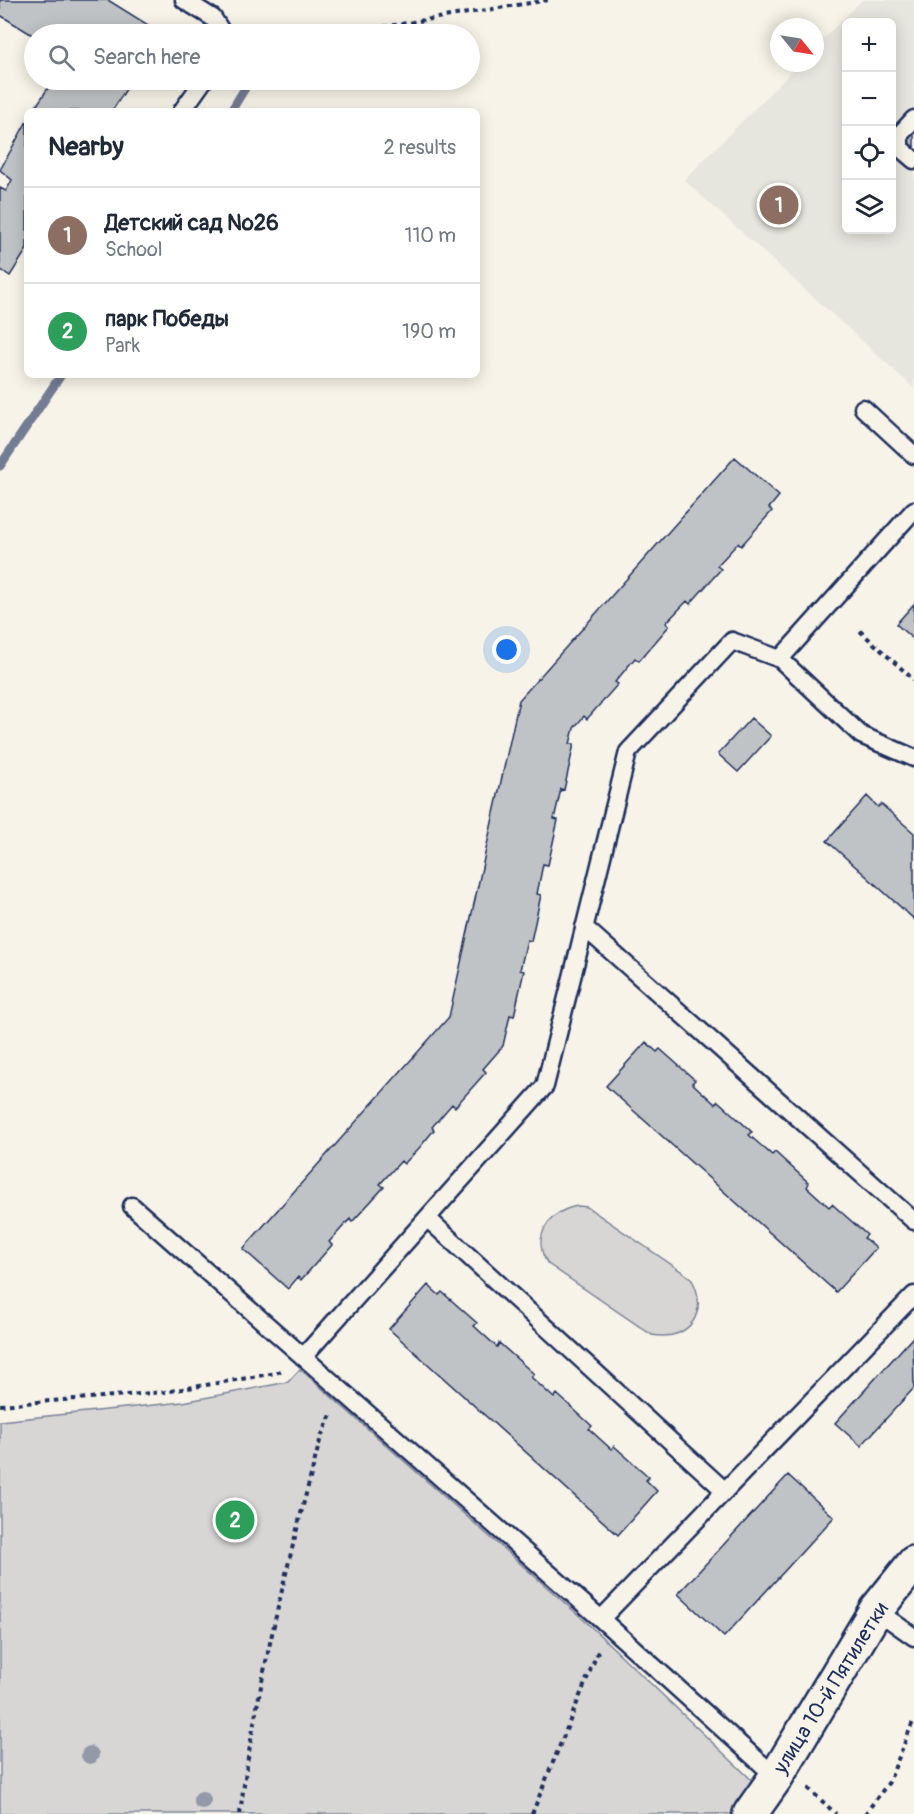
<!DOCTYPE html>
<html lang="en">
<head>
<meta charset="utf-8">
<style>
	body { margin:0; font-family:Pangolin,sans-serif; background:#f2f2f3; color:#1f2937 }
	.controls { position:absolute; right:18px; top:18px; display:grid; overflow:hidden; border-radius:9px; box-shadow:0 3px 15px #0003 }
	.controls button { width:54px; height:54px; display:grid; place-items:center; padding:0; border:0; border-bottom:2px solid #e0e1e3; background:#fff; color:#1f2937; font:30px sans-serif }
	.compass { position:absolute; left:770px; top:18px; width:54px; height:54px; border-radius:50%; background:#fff; box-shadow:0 3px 15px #0003; rotate:120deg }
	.you { position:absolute; left:507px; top:650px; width:21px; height:21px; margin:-15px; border:4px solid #fff; border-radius:50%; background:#1a73e8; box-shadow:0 0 0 9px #1a73e833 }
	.badge { display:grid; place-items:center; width:39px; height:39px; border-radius:50%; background:#7c3aed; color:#fff; font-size:20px; font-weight:700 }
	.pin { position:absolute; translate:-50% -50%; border:3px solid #fff; box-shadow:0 2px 6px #0006 }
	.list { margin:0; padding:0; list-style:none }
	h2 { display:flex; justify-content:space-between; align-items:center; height:78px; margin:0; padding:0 24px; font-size:26px }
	h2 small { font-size:20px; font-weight:400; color:#747a83 }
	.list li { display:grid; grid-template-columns:39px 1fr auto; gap:18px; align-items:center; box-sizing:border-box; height:96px; padding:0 24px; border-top:2px solid #e0e1e3 }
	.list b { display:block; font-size:22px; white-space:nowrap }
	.list p { margin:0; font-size:20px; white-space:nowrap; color:#747a83 }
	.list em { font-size:20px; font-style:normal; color:#747a83 }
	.icon { flex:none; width:33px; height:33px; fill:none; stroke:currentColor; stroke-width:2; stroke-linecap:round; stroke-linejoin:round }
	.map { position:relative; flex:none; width:914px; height:1814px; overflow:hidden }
	.search { position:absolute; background:#fff; box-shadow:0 3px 15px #0003; left:24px; top:24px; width:456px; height:66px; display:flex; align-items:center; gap:15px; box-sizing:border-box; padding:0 21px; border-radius:33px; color:#747a83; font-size:22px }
	.panel { position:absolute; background:#fff; box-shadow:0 3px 15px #0003; left:24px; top:108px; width:456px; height:270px; border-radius:9px }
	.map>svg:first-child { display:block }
	.built { fill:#e6e5de; fill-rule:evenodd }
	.green { fill:#d7d6d4; stroke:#798299; stroke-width:1.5 }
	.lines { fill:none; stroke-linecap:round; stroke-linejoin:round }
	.stream { stroke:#727c95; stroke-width:9 }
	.building { fill:#c0c3c5; stroke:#1b2f5e; stroke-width:1.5 }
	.lane-casing { stroke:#1b2f5e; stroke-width:21 }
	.street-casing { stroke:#1b2f5e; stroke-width:38 }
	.path { stroke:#1b2f5e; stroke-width:4; stroke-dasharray:4.5 4.5; stroke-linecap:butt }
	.lane { stroke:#f7f3e8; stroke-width:16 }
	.street { stroke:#f7f3e8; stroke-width:33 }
	.tree { fill:#9399a9 }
	.labels { text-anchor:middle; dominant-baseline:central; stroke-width:4.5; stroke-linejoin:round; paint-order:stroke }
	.street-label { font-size:21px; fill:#1b2f5e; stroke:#f7f3e8 }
</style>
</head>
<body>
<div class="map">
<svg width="914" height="1814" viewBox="0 0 914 1814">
	<rect width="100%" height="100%" fill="#f7f3e8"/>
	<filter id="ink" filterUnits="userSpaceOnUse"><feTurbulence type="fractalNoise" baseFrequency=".0167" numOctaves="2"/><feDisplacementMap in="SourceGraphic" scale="12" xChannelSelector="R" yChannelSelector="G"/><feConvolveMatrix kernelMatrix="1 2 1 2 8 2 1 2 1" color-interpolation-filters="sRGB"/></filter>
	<g filter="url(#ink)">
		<!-- built -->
		<path class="built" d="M 862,0 L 914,0 L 914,388 L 684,180 L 800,63 L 815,63 L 815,47 ZM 846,22 L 892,22 L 892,230 L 846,230 Z"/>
		<!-- green -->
		<path class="green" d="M 578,1206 L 587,1207 L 691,1278 C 710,1311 690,1342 652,1335 L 548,1264 C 530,1237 550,1210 578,1206 Z
			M 300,1369 L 583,1619 L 758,1786 L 737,1814 L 0,1814 L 0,1421 L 183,1402 L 288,1382 Z"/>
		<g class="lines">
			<!-- stream -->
			<path class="stream" d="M 231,111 L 250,80
				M 0,466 L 61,375"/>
		</g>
		<!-- building -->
		<path class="building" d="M 0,0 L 108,0 L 161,33 L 34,36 L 0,15 Z
			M 56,80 L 132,80 L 112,111 L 33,111 L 52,82 L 54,83 Z
			M 27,121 L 27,249 L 10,276 L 0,269 L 0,188 L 6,191 L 12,180 L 0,170 Z
			M 914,133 L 914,150 L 906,142 Z
			M 735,457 L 779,496 L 769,508 L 772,511 L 741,546 L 738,543 L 717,566 L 721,569 L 690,604 L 687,601 L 666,623 L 669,626 L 639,661 L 635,658 L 615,682 L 618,684 L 587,719 L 584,716 L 574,728 L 570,744 L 574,744 L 564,790 L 561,789 L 554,819 L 558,820 L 548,865 L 543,864 L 537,894 L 541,895 L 531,941 L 527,940 L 520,970 L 524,971 L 519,993 L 514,1016 L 510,1015 L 503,1046 L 483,1069 L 486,1072 L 455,1107 L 452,1104 L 432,1127 L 434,1130 L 420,1147 L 404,1164 L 401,1161 L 380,1184 L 384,1187 L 352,1222 L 350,1219 L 329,1242 L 332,1245 L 301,1280 L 298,1277 L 288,1289 L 243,1249 L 449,1017 L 519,700 Z
			M 914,604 L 914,640 L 896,624 Z
			M 751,718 L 771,736 L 738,772 L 718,754 Z
			M 867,796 L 878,807 L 881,804 L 914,833 L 914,919 L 827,841 Z
			M 646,1042 L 657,1052 L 660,1049 L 695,1080 L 692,1083 L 715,1104 L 718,1101 L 752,1132 L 749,1135 L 772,1155 L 775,1152 L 809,1183 L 807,1187 L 829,1207 L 832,1204 L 867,1235 L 864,1238 L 876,1248 L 836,1292 L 606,1086 Z
			M 428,1285 L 439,1295 L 442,1292 L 477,1323 L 474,1326 L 497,1347 L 499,1343 L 534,1374 L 531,1377 L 554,1398 L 557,1394 L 592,1426 L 589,1429 L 611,1449 L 614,1446 L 649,1477 L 646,1480 L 657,1491 L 618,1535 L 389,1329 Z
			M 913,1337 L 914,1388 L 861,1446 L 835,1423 Z
			M 788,1475 L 834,1517 L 724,1637 L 678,1594 Z"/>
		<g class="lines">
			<defs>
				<path id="lane" d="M 184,0 L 213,18 L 223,34
					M 182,111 L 204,80
					M 914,119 L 900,134 L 900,148 L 914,160
					M 863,408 L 914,455
					M 914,510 L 780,659 L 861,735 L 914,758
					M 584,927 L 914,1221
					M 132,1206 L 601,1619 L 776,1777
					M 427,1218 L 725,1491
					M 303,1357 L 545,1086 L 628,752 L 732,641 L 780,659
					M 876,1610 L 914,1637
					M 601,1619 L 914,1295"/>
				<path id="street" d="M 750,1814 L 776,1777 L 876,1610 L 914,1563"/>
			</defs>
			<!-- lane casing -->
			<use href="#lane" class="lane-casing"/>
			<!-- street casing -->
			<use href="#street" class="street-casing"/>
			<!-- path -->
			<path class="path" d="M 339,34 L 548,0
				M 860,631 L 914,680
				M 0,1405 L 165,1392 L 276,1373 L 282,1370
				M 808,1788 L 836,1814
				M 240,1814 C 256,1687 288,1561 321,1437 L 331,1415
				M 532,1814 L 599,1649
				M 865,1814 L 889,1782 L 914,1719"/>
			<!-- lane -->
			<use href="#lane" class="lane"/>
			<!-- street -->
			<use href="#street" class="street"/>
		</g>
		<!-- trees -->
		<g class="tree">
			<circle cx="90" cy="1755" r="9"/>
			<circle cx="202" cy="1800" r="9"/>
		</g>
	</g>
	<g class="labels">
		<!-- street labels -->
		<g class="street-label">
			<text transform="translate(831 1688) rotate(-58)">улица 10-й Пятилетки</text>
		</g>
	</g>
</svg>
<div class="controls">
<button>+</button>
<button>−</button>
<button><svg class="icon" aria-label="locate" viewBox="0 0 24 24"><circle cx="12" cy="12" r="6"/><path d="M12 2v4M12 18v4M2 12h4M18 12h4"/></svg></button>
<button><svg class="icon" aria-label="layers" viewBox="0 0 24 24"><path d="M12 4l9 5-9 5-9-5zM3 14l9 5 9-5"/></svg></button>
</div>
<svg class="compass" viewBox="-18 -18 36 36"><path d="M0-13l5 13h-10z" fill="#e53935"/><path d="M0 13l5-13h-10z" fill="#747a83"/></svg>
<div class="you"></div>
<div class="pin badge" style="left:779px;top:205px;background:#8d6e63">1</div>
<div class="pin badge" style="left:235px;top:1520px;background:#2e9e5b">2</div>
<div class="search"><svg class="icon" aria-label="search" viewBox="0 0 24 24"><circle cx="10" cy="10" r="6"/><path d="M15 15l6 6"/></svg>Search here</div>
<section class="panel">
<h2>Nearby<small>2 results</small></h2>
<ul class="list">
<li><span class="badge" style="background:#8d6e63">1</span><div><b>Детский сад №26</b><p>School</p></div><em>110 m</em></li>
<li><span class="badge" style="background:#2e9e5b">2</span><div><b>парк Победы</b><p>Park</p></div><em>190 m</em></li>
</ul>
</section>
</div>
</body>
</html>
